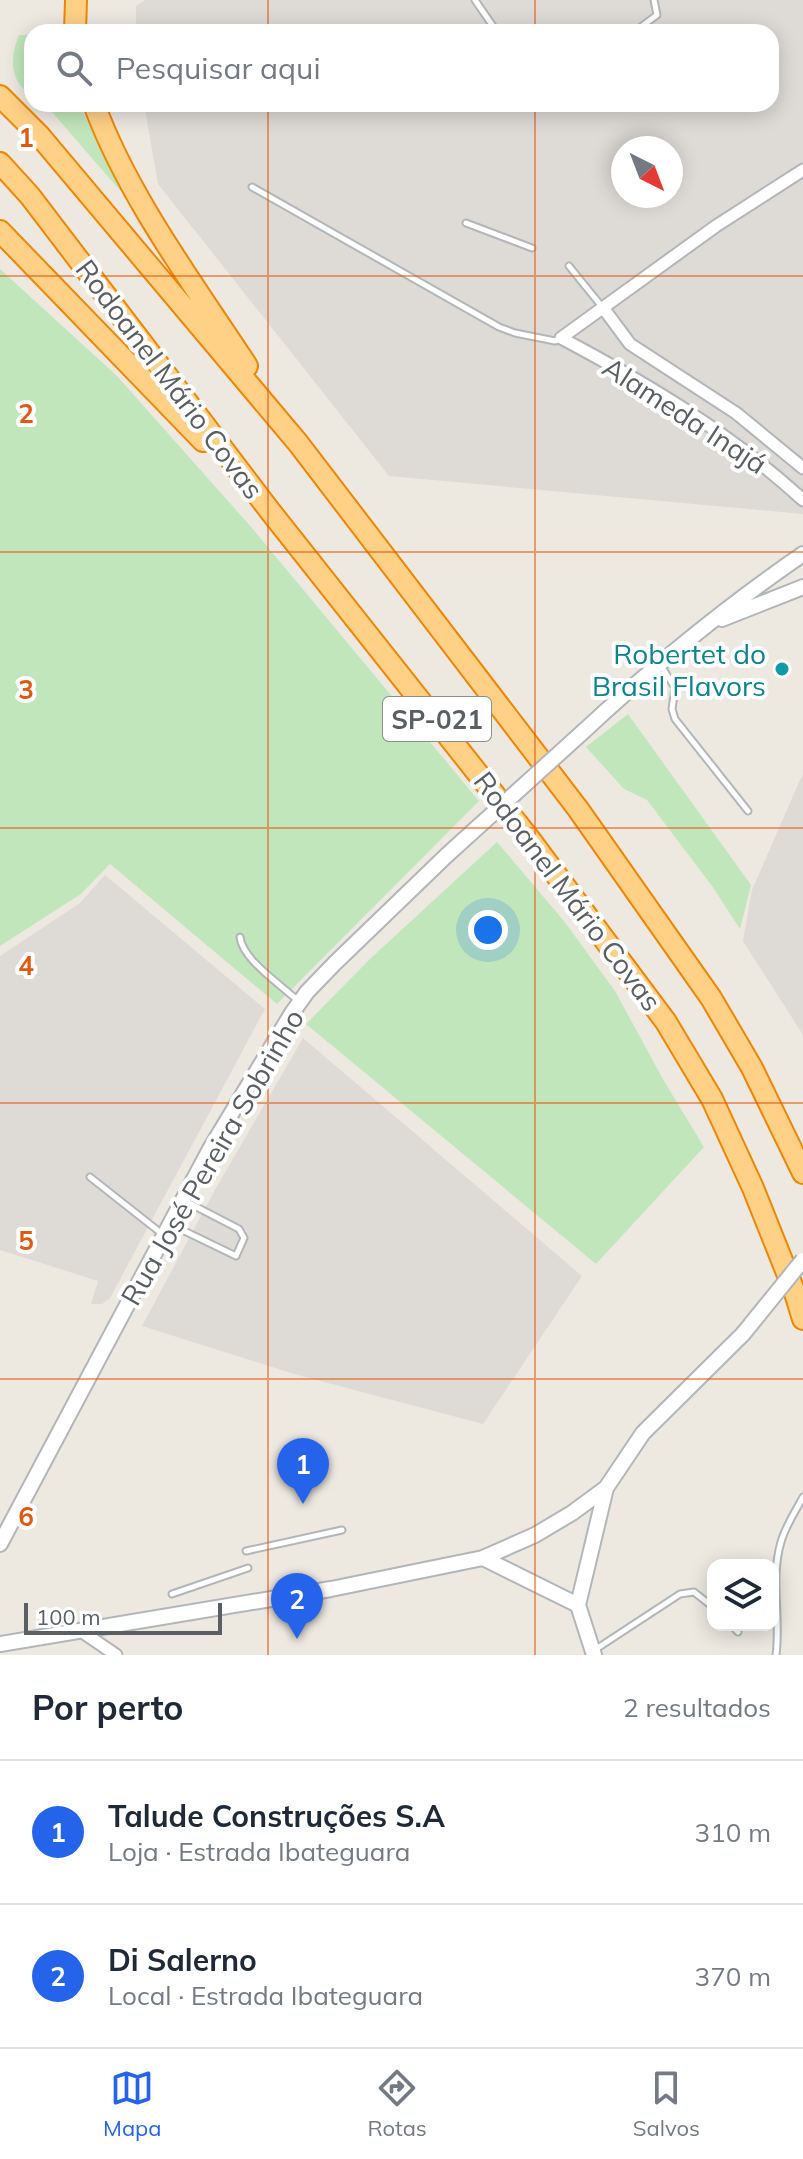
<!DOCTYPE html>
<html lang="pt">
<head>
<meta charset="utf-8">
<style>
	body { margin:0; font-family:Mulish,sans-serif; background:#f2f2f3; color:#1f2937 }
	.controls { position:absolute; right:24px; bottom:24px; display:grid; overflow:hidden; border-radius:16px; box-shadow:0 4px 20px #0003 }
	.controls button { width:72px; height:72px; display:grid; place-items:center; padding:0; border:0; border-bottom:2px solid #e0e1e3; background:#fff; color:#1f2937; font:40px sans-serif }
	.compass { position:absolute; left:611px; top:136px; width:72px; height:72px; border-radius:50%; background:#fff; box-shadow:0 4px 20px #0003; rotate:138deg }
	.scale { position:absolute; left:24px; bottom:20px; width:198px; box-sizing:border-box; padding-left:8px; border:4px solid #5a5f63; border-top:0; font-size:22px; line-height:28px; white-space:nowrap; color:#5a5f63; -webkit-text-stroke:6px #fff; paint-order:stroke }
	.you { position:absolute; left:488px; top:930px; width:28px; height:28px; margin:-20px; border:6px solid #fff; border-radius:50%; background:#1a73e8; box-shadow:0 0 0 12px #1a73e833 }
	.badge { display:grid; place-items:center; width:52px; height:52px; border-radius:50%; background:#2563eb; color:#fff; font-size:26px; font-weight:700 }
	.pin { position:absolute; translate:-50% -66px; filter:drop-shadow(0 2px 4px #0008) }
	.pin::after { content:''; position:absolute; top:42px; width:28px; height:24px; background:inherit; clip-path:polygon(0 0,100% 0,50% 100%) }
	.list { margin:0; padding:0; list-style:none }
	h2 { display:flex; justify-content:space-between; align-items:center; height:104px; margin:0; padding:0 32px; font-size:34px }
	h2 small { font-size:26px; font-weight:400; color:#747a83 }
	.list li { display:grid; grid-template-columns:52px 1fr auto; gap:24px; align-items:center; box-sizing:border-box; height:144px; padding:0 32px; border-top:2px solid #e0e1e3 }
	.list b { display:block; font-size:30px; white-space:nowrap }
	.list p { margin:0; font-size:26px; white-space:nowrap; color:#747a83 }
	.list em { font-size:26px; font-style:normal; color:#747a83 }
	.icon { flex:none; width:44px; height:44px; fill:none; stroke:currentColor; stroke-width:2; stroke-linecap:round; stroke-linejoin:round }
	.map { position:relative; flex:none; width:803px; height:1655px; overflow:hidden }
	.search { position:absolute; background:#fff; box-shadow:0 4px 20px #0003; left:24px; right:24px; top:24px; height:88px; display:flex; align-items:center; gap:20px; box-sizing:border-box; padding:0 28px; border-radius:24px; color:#747a83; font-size:30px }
	.sheet { height:392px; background:#fff }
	nav { display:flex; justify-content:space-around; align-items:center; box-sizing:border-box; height:112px; border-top:2px solid #e0e1e3; background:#fff; font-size:22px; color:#747a83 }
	nav a { display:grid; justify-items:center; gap:4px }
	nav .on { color:#2563eb }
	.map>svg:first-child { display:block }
	.industrial { fill:#dedbd6; fill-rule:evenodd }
	.green { fill:#c2e6bc }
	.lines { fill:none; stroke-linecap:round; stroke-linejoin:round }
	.service-casing { stroke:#b2b6b9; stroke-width:9 }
	.minor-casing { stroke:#b2b6b9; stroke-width:15 }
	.tertiary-casing { stroke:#b2b6b9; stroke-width:18 }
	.motorway-casing { stroke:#ef8500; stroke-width:24 }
	.service { stroke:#fff; stroke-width:5 }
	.minor { stroke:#fff; stroke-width:11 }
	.tertiary { stroke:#fff; stroke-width:14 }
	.motorway { stroke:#ffd187; stroke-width:20 }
	.tertiary-bridge-casing { stroke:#b2b6b9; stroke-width:18; stroke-linecap:butt }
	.tertiary-bridge { stroke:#fff; stroke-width:14 }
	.grid { fill:none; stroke:#e15910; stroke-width:2; stroke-opacity:0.55 }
	.culture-dot { fill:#0f9aa8; stroke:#fff; stroke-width:3 }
	.labels { text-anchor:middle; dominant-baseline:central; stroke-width:8; stroke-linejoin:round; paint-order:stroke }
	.shield { fill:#fff; stroke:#8c8f92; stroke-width:2 }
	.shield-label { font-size:26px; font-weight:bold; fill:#5a5f63 }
	.street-label { font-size:28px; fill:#5a5f63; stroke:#fff }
	.culture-label { font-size:28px; fill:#0d838f; stroke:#fff; text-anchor:end }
	.grid-label { font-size:26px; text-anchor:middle; font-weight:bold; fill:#e15910; stroke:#fff; stroke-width:8; stroke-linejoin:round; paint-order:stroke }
</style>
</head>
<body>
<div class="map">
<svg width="803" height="1655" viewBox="0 0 803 1655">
	<rect width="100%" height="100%" fill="#ede9e1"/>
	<!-- industrial -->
	<path class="industrial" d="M 145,0 L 803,0 L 803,514 L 389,476 L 158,184 L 144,104 L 771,104 L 771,32 L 136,32 L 136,6 ZM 623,148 L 671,148 L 671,196 L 623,196 Z
		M 803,773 L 803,1035 L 743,941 L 752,890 Z
		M 105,875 L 265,1009 L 110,1298 L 102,1304 L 91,1304 L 98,1281 L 0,1250 L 0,956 L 80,903 Z
		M 303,1038 L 582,1276 L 483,1424 L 294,1374 L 142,1326 L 216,1188 Z"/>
	<!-- green -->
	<path class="green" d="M 19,35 L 32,35 L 32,90 L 29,87 L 25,90 C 9,76 11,54 19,35 Z
		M 45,104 L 79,104 L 123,194 Z
		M 0,269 L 117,376 L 252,528 L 479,801 L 277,1004 L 110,864 L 81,894 L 0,946 Z
		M 628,714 L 751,885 L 740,929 L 712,886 L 647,800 L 624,789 L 586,747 Z
		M 497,842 L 564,921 L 615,991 L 664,1081 L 704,1147 L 596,1264 L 306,1024 L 371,958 Z"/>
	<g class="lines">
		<defs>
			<path id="service" d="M 475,0 L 497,32
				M 634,32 L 657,15 L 654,0
				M 252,187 L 499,327 L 515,333 L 555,341 L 560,339
				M 466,223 L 532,248
				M 569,266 L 603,308
				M 662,667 L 675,688 L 672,709 L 675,719 L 748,811
				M 240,937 C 242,959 280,984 297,1000
				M 90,1177 L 161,1233
				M 172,1225 L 236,1256 L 244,1238 L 239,1229 L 185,1201
				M 246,1551 L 342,1530
				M 172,1594 L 248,1568
				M 731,1625 L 738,1632
				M 593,1651 L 680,1594 L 694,1592 L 713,1607
				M 776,1655 C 781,1618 770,1579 781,1542 C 785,1527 795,1512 803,1497"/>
			<path id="minor" d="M 803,170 L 716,226 L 561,338 C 648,384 730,433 803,500
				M 604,309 L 630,344 L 736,413 L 803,468
				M 81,1631 L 116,1655"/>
			<path id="tertiary" d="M 722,619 L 803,587
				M 585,730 C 656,664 723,609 803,554
				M 0,1544 L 210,1149 L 292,1013 L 307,992 L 335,963 L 447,855
				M 483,1558 L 578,1605
				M 0,1644 L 331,1589 L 483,1558 L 535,1535 L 572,1513 L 606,1488
				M 594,1655 L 578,1605 L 606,1488 L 643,1433 L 743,1334"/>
			<path id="motorway" d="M 75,32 L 76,0
				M 0,96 L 39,135 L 298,443 L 578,809 L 711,998 L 752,1068 L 803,1173
				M 94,104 C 127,195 194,285 247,366
				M 0,163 L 30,196 L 270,511 L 528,837 L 666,1022 L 712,1099 L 753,1188 L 795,1293 L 803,1319
				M 0,231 L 203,441"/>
		</defs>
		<!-- service casing -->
		<use href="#service" class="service-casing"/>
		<!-- minor casing -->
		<use href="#minor" class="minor-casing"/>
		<!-- tertiary casing -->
		<use href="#tertiary" class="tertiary-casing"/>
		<!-- motorway casing -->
		<use href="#motorway" class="motorway-casing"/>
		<!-- service -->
		<use href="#service" class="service"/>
		<!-- minor -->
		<use href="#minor" class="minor"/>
		<!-- tertiary -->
		<use href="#tertiary" class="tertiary"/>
		<!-- motorway -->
		<use href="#motorway" class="motorway"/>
		<defs>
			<path id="tertiary-bridge" d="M 447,855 L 585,730
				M 743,1334 L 803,1260"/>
		</defs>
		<!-- tertiary-bridge casing -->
		<use href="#tertiary-bridge" class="tertiary-bridge-casing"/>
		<!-- tertiary-bridge -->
		<use href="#tertiary-bridge" class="tertiary-bridge"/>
	</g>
	<!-- grid -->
	<path class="grid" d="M 268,0 L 268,32M 535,0 L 535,32M 268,104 L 268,1655M 535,104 L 535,1655M 0,276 L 803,276M 0,552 L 803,552M 0,828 L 803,828M 0,1103 L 803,1103M 0,1379 L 803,1379"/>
	<!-- markers -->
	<circle class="culture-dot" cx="782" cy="669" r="8"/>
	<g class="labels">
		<!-- shield labels -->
		<rect class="shield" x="383" y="697" width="108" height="44" rx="6"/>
		<g class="shield-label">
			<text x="437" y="719">SP-021</text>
		</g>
		<!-- street labels -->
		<g class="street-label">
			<text transform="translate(170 379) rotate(53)">Rodoanel Mário Covas</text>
			<text transform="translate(685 415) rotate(33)">Alameda Inajá</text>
			<text transform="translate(568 891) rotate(53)">Rodoanel Mário Covas</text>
			<text transform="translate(212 1157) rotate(-60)">Rua José Pereira Sobrinho</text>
		</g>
		<!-- culture labels -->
		<g class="culture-label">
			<text x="766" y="653">Robertet do<tspan x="766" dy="32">Brasil Flavors</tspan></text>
		</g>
	</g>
	<g class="grid-label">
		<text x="26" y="147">1</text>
		<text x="26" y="423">2</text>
		<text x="26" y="699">3</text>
		<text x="26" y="975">4</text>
		<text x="26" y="1250">5</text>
		<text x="26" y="1526">6</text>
	</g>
</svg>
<div class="controls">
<button><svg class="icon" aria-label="layers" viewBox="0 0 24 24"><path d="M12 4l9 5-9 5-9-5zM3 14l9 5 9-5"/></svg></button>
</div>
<svg class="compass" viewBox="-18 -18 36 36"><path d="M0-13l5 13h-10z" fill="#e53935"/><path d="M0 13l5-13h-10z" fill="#747a83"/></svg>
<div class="scale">100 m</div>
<div class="you"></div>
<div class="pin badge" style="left:303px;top:1504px">1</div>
<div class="pin badge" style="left:297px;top:1639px">2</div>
<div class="search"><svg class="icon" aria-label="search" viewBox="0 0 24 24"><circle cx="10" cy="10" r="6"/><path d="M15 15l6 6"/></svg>Pesquisar aqui</div>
</div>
<section class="sheet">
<h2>Por perto<small>2 resultados</small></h2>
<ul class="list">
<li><span class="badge">1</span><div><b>Talude Construções S.A</b><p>Loja · Estrada Ibateguara</p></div><em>310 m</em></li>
<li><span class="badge">2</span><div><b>Di Salerno</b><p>Local · Estrada Ibateguara</p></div><em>370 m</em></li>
</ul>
</section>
<nav>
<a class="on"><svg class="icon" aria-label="map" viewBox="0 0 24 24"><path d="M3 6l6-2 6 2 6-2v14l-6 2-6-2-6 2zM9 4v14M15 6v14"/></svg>Mapa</a>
<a><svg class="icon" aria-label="directions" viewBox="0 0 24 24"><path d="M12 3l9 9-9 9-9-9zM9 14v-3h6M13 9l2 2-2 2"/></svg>Rotas</a>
<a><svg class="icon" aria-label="saved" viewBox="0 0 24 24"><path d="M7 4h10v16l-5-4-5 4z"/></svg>Salvos</a>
</nav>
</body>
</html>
